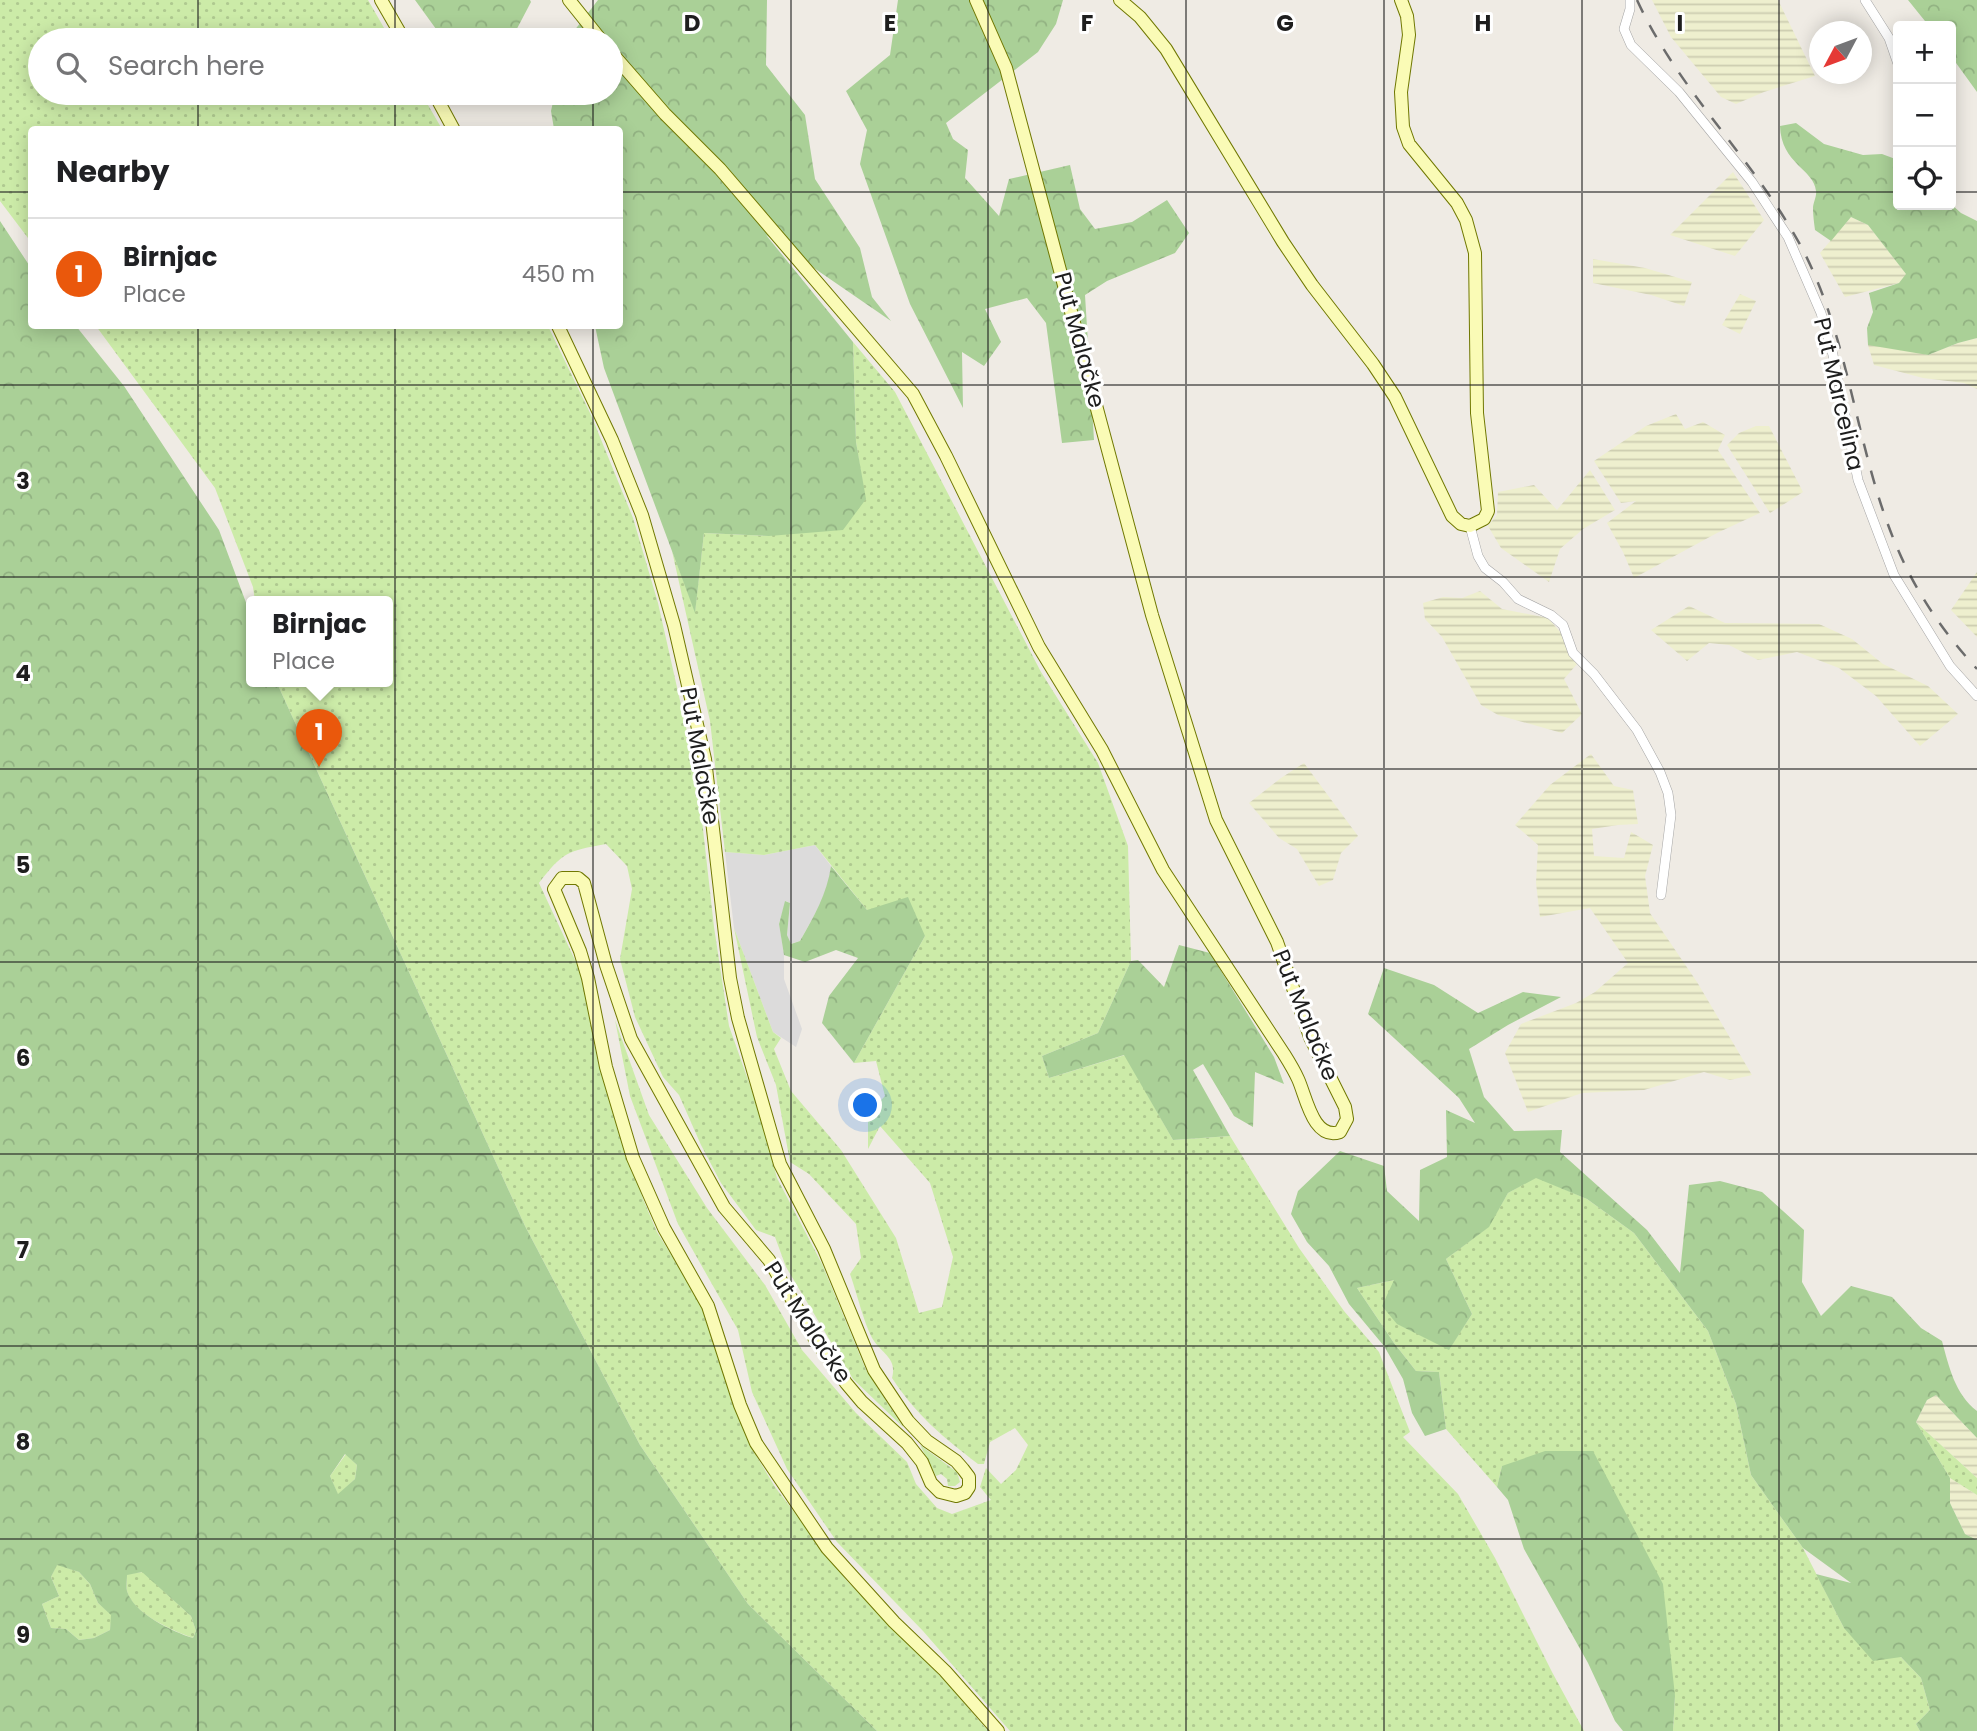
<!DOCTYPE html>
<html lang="en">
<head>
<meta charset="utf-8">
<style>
	body { margin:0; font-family:Poppins,sans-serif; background:#f6f6f6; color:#202124 }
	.controls { position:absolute; right:21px; top:21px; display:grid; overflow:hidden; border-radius:7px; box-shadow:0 4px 18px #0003 }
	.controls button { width:63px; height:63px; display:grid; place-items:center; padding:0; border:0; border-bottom:2px solid #e0e0e0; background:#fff; color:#202124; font:35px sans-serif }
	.compass { position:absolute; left:1809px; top:21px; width:63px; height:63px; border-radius:50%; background:#fff; box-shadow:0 4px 18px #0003; rotate:229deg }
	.you { position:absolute; left:866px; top:1106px; width:24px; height:24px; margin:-18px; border:5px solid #fff; border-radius:50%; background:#1a73e8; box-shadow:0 0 0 10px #1a73e833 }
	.badge { display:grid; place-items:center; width:46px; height:46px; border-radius:50%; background:#ea580c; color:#fff; font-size:23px; font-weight:700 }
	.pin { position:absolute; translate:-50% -58px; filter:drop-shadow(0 2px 4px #0008) }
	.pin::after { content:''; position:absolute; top:37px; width:24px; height:21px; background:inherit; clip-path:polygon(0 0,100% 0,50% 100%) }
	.popup { position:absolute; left:246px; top:596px; width:147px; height:91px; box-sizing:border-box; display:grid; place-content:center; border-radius:7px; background:#fff; filter:drop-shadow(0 2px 5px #0005); font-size:23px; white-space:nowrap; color:#757577 }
	.popup b { font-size:26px; color:#202124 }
	.popup::after { content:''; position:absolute; left:50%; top:100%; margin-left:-14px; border:14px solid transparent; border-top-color:#fff }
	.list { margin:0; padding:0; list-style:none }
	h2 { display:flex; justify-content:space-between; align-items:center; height:91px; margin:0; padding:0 28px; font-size:30px }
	h2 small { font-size:23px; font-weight:400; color:#757577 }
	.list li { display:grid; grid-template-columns:46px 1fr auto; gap:21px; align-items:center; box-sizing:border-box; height:112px; padding:0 28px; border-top:2px solid #e0e0e0 }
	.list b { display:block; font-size:26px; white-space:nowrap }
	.list p { margin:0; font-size:23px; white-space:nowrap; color:#757577 }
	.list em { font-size:23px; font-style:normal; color:#757577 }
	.icon { flex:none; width:38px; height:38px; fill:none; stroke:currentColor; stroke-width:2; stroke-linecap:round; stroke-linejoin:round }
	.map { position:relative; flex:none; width:1977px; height:1731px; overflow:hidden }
	.search { position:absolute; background:#fff; box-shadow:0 4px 18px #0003; left:28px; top:28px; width:595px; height:77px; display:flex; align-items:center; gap:18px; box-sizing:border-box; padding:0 24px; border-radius:38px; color:#757577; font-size:26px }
	.panel { position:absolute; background:#fff; box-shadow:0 4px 18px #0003; left:28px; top:126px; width:595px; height:203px; border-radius:7px }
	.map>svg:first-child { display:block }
	.residential { fill:#dcdbdb }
	.farmland { fill:url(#farmland-rules) }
	.grass { fill:url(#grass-dots) }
	.forest { fill:url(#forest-crowns); fill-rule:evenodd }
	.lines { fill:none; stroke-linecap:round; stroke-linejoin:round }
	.street-casing { stroke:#a5a5a5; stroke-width:10 }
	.secondary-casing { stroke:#707802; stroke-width:14 }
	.street { stroke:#fff; stroke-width:9 }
	.secondary { stroke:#fafbb6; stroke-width:12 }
	.rail { stroke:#6c6c6c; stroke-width:2.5; stroke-dasharray:14 14; stroke-linecap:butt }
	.grid { fill:none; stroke:#1e1e1e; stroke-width:2; stroke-opacity:0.55 }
	.labels { text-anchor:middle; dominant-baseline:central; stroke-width:6; stroke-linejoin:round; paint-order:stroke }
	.street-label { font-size:23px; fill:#1e1e1e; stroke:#fff }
	.grid-label { font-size:23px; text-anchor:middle; font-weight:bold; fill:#1e1e1e; stroke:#fff; stroke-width:6; stroke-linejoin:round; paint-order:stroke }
</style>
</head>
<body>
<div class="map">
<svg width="1977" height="1731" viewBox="0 0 1977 1731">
	<defs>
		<pattern id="farmland-rules" width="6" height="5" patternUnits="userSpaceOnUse" patternTransform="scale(1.75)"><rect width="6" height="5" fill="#eeefce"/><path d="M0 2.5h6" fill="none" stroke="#ccccb0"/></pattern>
		<pattern id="grass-dots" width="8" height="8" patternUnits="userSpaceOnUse" patternTransform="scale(1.75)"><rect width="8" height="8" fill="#cceba8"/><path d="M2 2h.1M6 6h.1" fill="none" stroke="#afc990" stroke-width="1.8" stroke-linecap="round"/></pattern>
		<pattern id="forest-crowns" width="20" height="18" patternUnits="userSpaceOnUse" patternTransform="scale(1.75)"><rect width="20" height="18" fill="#aad097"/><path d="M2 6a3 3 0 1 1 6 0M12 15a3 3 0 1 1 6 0" fill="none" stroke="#92b282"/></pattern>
	</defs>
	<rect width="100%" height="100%" fill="#efebe4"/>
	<!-- residential -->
	<path class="residential" d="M 815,845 L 831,866 L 829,880 L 821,903 L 800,941 L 790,944 L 787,935 L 790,903 L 786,901 L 779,923 L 784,955 L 784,979 L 802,1029 L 796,1047 L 773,1032 L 734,928 L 725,852 L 764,855 Z"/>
	<!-- farmland -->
	<path class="farmland" d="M 1652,0 L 1778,0 L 1815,76 L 1764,92 L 1736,104 L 1721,97 L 1671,37 Z
		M 1733,172 L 1764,220 L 1735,256 L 1670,235 Z
		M 1851,217 L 1868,225 L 1907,275 L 1899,283 L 1845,297 L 1820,253 Z
		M 1593,259 L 1645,268 L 1692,282 L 1684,306 L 1651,295 L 1593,283 Z
		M 1740,294 L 1756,301 L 1740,334 L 1722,325 Z
		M 1977,338 L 1977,389 L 1964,383 L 1923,378 L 1874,365 L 1868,345 L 1885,344 L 1928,355 L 1958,343 Z
		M 1676,414 L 1685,429 L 1703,422 L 1725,435 L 1718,450 L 1760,513 L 1717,533 L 1634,578 L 1623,552 L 1607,523 L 1636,501 L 1621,503 L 1594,461 L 1646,426 Z
		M 1756,426 L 1769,426 L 1803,492 L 1770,513 L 1727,445 L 1739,433 Z
		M 1590,470 L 1615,510 L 1583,529 L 1560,549 L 1549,582 L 1501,548 L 1488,526 L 1497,515 L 1498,492 L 1534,485 L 1557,510 Z
		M 1977,572 L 1977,637 L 1951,610 Z
		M 1480,591 L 1502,609 L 1548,618 L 1561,633 L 1570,657 L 1577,664 L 1564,679 L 1582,714 L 1562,733 L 1498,715 L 1481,705 L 1442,637 L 1425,619 L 1423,603 L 1443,597 L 1462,598 Z
		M 1689,606 L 1725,623 L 1819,624 L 1852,639 L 1883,664 L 1928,686 L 1958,714 L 1920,746 L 1876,696 L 1839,668 L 1797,652 L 1758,660 L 1729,645 L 1709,643 L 1687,661 L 1651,630 Z
		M 1591,754 L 1614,786 L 1633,790 L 1638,824 L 1618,825 L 1592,829 L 1594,856 L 1624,858 L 1631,832 L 1653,845 L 1645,876 L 1650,913 L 1697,982 L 1752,1075 L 1730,1080 L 1704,1072 L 1644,1090 L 1582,1093 L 1528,1112 L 1505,1053 L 1521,1024 L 1576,1003 L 1595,992 L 1628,963 L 1590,908 L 1540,917 L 1536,883 L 1538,845 L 1515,825 L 1550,785 Z
		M 1304,763 L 1358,836 L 1341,853 L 1333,880 L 1319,886 L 1297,849 L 1279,838 L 1249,803 L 1281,778 Z
		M 1936,1395 L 1977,1438 L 1977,1478 L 1916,1422 L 1927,1400 Z
		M 1950,1478 L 1977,1495 L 1977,1540 L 1965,1534 L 1950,1503 Z"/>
	<!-- grass -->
	<path class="grass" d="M 0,0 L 368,0 L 391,40 L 40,40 L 40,93 L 421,93 L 442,129 L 32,130 L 31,242 L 0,201 Z
		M 96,326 L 548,326 L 591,415 L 633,518 L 658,603 L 697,776 L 714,927 L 729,1026 L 759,1111 L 777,1178 L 822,1264 L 866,1370 L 903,1427 L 853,1379 L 786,1267 L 775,1237 L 756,1230 L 721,1183 L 701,1145 L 679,1095 L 663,1077 L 635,1017 L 620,959 L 632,889 L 627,866 L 606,844 C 567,851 563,852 539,883 L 581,973 L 598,1063 L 643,1199 L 657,1232 L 704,1308 L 751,1447 L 775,1487 L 847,1581 L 949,1685 L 988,1731 L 877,1731 L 748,1604 L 640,1445 L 525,1226 L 276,681 L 387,681 L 387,601 L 255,601 L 253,587 L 215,488 Z
		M 853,342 L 895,392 L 1041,672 L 1098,763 L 1128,846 L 1131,961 L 1098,1033 L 1042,1056 L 1049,1078 L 1125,1055 L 1173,1140 L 1230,1136 L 1299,1248 L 1344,1311 L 1379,1352 L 1410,1432 L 1403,1437 L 1458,1494 L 1495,1558 L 1552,1672 L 1584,1731 L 1010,1731 L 923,1631 L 837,1542 L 787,1469 L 752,1392 L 738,1330 L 678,1224 L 630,1096 L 615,1020 L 649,1115 L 707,1208 L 765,1285 L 802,1350 L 856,1413 L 907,1462 L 916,1484 L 937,1508 L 952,1514 L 991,1500 L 980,1487 L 986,1468 L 1001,1484 L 1016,1470 L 1028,1445 L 1015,1428 L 990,1442 L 984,1464 L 978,1464 C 943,1437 917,1416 892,1378 C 897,1359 884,1355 874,1341 C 865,1328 856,1290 850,1274 L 861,1258 L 856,1224 L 809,1174 L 790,1162 L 776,1085 L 757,1037 L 734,928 L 773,1032 L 781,1038 L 774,1049 L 791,1091 L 841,1150 L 896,1238 L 919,1313 L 942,1307 L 953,1257 L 930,1183 L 880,1126 L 868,1149 L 868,1114 L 885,1096 L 876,1061 L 854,1063 L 925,936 L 867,910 L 815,845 L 764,855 L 725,852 L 710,721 L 672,551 L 695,611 L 704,533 L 769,536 L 865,499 L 856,442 Z
		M 1536,1177 L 1587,1199 L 1634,1233 L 1708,1331 L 1736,1404 L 1751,1475 L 1803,1548 L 1844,1628 L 1901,1657 L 1921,1678 L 1930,1710 L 1916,1724 L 1920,1731 L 1673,1731 L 1675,1696 L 1502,1466 L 1497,1487 L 1446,1429 L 1439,1372 L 1416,1371 L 1394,1343 L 1357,1288 L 1394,1280 L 1421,1335 L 1449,1349 L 1472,1314 L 1446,1259 L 1488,1227 L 1508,1193 Z
		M 1916,1422 L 1977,1478 L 1977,1495 L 1950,1478 Z
		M 920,1445 L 957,1472 L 960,1482 L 955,1486 L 948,1486 L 947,1479 L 941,1474 L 936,1476 Z
		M 346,1454 L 357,1465 L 355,1479 L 338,1495 L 330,1476 Z
		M 57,1564 L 79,1572 L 90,1584 L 98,1603 L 112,1615 L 110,1630 L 94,1638 L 79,1640 L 66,1629 L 51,1628 L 42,1604 L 59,1596 L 51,1577 Z
		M 143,1572 L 191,1616 L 196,1631 L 193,1638 C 173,1631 132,1613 127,1591 C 126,1586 127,1579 127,1574 Z"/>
	<!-- forest -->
	<path class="forest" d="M 415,0 L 530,0 L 531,2 L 511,40 L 444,40 Z
		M 598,0 L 767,0 L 766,65 L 805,115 L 815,179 L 860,248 L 872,297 L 891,321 L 766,235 L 853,342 L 856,442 L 866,499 L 843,530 L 769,536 L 704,533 L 695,613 L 604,368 L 595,326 L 620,326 L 620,130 L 554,129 L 551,111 L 555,93 L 611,93 L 611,40 L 567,40 Z
		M 898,0 L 1063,0 L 1056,24 L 1038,52 L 946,123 L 953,139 L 968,150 L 965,178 L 999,216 L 1009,179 L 1070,165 L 1080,209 L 1095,229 L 1132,222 L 1167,200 L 1189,233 L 1175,253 L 1107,281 L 1085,295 L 1094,440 L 1062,443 L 1046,323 L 1027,298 L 985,309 L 1001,342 L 984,366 L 962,352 L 963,408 L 910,304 L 860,164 L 867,130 L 846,91 L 890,55 Z
		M 1908,0 L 1977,0 L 1977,92 L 1951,56 L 1951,26 L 1929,26 Z
		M 1796,123 L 1824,144 L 1863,155 L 1882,154 L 1898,160 L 1898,205 L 1951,204 L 1961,213 L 1977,221 L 1977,338 L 1958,343 L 1928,355 L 1868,345 L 1867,328 L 1873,312 L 1869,293 L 1899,283 L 1906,274 L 1868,225 L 1851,217 L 1831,241 L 1815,230 C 1814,223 1813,215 1813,208 C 1813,203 1817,196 1816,191 C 1814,169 1781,164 1780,126 Z
		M 0,221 L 31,268 L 32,326 L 76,326 L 124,386 L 219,530 L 251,616 L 251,681 L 276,681 L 525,1226 L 640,1445 L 748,1604 L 877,1731 L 0,1731 ZM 345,1454 L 357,1465 L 355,1479 L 338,1494 L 330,1476 ZM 57,1565 L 79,1572 L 90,1584 L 98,1603 L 111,1615 L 110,1630 L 94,1638 L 79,1640 L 66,1629 L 51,1628 L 42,1604 L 59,1596 L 51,1577 ZM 142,1572 L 191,1616 L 196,1631 L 193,1638 C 173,1632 133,1613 127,1591 C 126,1587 127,1580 127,1575 Z
		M 831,866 L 867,910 L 908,897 L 925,936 L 854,1063 L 822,1023 L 829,996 L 858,958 L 836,950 L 805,962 L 784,955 L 779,924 L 785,901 L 790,903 L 787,935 L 791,944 L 800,941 C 814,916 827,894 831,866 Z
		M 1179,945 L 1210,953 L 1274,1057 L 1284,1084 L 1255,1072 L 1253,1127 L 1234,1116 L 1203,1064 L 1193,1070 L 1230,1136 L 1173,1140 L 1124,1055 L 1049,1078 L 1042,1056 L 1098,1033 L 1131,961 L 1138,960 L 1164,987 Z
		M 1384,968 L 1434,985 L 1478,1013 L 1523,992 L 1561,997 L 1508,1025 L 1469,1049 L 1484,1097 L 1514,1131 L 1562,1130 L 1560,1152 L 1647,1230 L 1680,1273 L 1689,1185 L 1720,1181 L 1762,1192 L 1804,1230 L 1802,1282 L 1821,1316 L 1851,1286 L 1892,1297 L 1921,1328 L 1942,1341 C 1949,1367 1955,1394 1977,1411 L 1977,1438 L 1936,1395 L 1927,1400 L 1916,1422 L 1950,1478 L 1950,1503 L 1965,1534 L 1977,1540 L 1977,1731 L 1920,1731 L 1916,1724 L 1930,1710 L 1921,1678 L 1901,1657 L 1873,1661 L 1844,1628 L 1816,1574 L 1851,1583 L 1803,1548 L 1751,1475 L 1736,1404 L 1708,1331 L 1634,1233 L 1587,1199 L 1536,1178 L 1508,1193 L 1489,1227 L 1446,1259 L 1472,1314 L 1449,1350 L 1397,1324 L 1382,1306 L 1394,1280 L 1357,1288 L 1394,1343 L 1416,1371 L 1439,1372 L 1446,1429 L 1425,1436 L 1412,1413 L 1403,1379 L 1384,1346 L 1349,1304 L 1329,1266 L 1307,1242 L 1291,1214 L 1298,1191 L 1340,1151 L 1384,1166 L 1387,1191 L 1419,1221 L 1420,1170 L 1447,1157 L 1446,1110 L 1475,1123 L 1459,1098 L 1368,1014 Z
		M 1545,1451 L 1593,1451 L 1663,1584 L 1675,1696 L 1673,1731 L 1623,1731 L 1615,1721 L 1588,1663 L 1524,1549 L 1508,1500 L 1497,1487 L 1502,1466 Z"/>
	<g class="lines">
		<defs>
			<path id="street" d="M 1630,0 L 1630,9 L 1624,29 L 1631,45 L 1679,92 L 1752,182 L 1788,237 L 1821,313 L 1833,355 L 1858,480 L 1894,575 L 1950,666 L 1977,696
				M 1865,0 L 1889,38 L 1898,64
				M 1470,526 L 1478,556 L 1485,568 L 1503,582 L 1518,599 L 1551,615 L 1563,625 L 1573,653 L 1594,674 L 1637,730 L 1660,772 L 1668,793 L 1671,815 L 1661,895"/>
			<path id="secondary" d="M 381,0 L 404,40
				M 569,0 L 601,40
				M 1120,0 L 1140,17 L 1166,49 L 1283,242 L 1312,285 L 1373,364 L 1395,397 L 1452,516 L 1461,524 L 1470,526 L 1484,519 L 1488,511 L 1477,413 L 1475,253 L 1466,220 L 1457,203 L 1409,144 L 1403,127 L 1401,92 L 1409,35 L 1407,16 L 1401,0
				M 611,52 L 665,114 L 720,169 L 913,394 L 946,456 L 1039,647 L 1102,750 L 1163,870 L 1284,1054 C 1289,1062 1294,1070 1298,1079 C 1306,1096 1313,1141 1340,1132 L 1347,1119 L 1345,1107 L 1310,1037 L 1277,942 L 1216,820 L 1152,615 L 1006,68 L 976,0
				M 434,93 L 454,130
				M 558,326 L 612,440 L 642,515 L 674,625 L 705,759 L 730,978 L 738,1018 L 780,1164 L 824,1249 L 874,1370 L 908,1421 L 927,1441 L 956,1461 L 963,1469 L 969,1477 L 969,1487 L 965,1493 L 956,1496 L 940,1492 L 931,1483 L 922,1462 L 907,1443 L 862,1402 L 846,1383 L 815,1339 L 769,1260 L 724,1207 L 631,1039 L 606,965 L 584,883 L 578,878 L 562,878 L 554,889 L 580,951 L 588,978 L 606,1067 L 633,1158 L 664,1228 L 708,1306 L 740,1405 L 756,1443 L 827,1548 L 894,1622 L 945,1671 L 998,1731"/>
		</defs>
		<!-- street casing -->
		<use href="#street" class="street-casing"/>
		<!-- secondary casing -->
		<use href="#secondary" class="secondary-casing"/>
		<!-- street -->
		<use href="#street" class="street"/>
		<!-- secondary -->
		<use href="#secondary" class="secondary"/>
		<!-- rail -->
		<path class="rail" d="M 1637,0 C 1679,92 1757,162 1804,252 C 1851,345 1856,450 1896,545 C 1915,591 1943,632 1977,669"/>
	</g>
	<!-- grid -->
	<path class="grid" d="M 198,0 L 198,40M 395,0 L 395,40M 593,0 L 593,40M 791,0 L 791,1731M 988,0 L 988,1731M 1186,0 L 1186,1731M 1384,0 L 1384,1731M 1582,0 L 1582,1731M 1779,0 L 1779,1731M 198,93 L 198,130M 395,93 L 395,130M 593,93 L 593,130M 0,192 L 32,192M 620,192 L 1898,192M 1951,192 L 1977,192M 198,326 L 198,1731M 395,326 L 395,1731M 593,326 L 593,1731M 0,385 L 1977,385M 0,577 L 1977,577M 0,769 L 1977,769M 0,962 L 1977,962M 0,1154 L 1977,1154M 0,1346 L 1977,1346M 0,1539 L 1977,1539"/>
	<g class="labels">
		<!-- street labels -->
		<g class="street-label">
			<text transform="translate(1080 340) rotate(75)">Put Malačke</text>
			<text transform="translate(1839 394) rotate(77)">Put Marcelina</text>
			<text transform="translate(700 756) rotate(80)">Put Malačke</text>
			<text transform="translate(1306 1015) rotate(68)">Put Malačke</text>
			<text transform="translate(808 1322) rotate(57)">Put Malačke</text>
		</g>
	</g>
	<g class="grid-label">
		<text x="692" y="31">D</text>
		<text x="890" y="31">E</text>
		<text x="1087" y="31">F</text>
		<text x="1285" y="31">G</text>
		<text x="1483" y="31">H</text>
		<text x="1680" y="31">I</text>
		<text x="23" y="489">3</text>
		<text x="23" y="681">4</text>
		<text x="23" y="873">5</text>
		<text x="23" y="1066">6</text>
		<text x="23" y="1258">7</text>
		<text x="23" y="1450">8</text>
		<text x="23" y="1643">9</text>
	</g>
</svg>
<div class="controls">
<button>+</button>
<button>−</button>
<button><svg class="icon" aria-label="locate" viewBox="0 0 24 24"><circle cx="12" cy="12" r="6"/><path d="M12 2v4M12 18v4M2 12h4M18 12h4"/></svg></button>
</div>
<svg class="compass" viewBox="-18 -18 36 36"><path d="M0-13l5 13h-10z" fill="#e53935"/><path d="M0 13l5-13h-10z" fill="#757577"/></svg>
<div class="you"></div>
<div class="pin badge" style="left:319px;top:767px">1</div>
<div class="popup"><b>Birnjac</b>Place</div>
<div class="search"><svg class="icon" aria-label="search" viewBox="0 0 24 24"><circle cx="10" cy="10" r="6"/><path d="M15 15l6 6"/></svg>Search here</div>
<section class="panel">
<h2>Nearby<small></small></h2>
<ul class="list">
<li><span class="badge">1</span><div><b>Birnjac</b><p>Place</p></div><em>450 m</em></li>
</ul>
</section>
</div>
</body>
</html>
